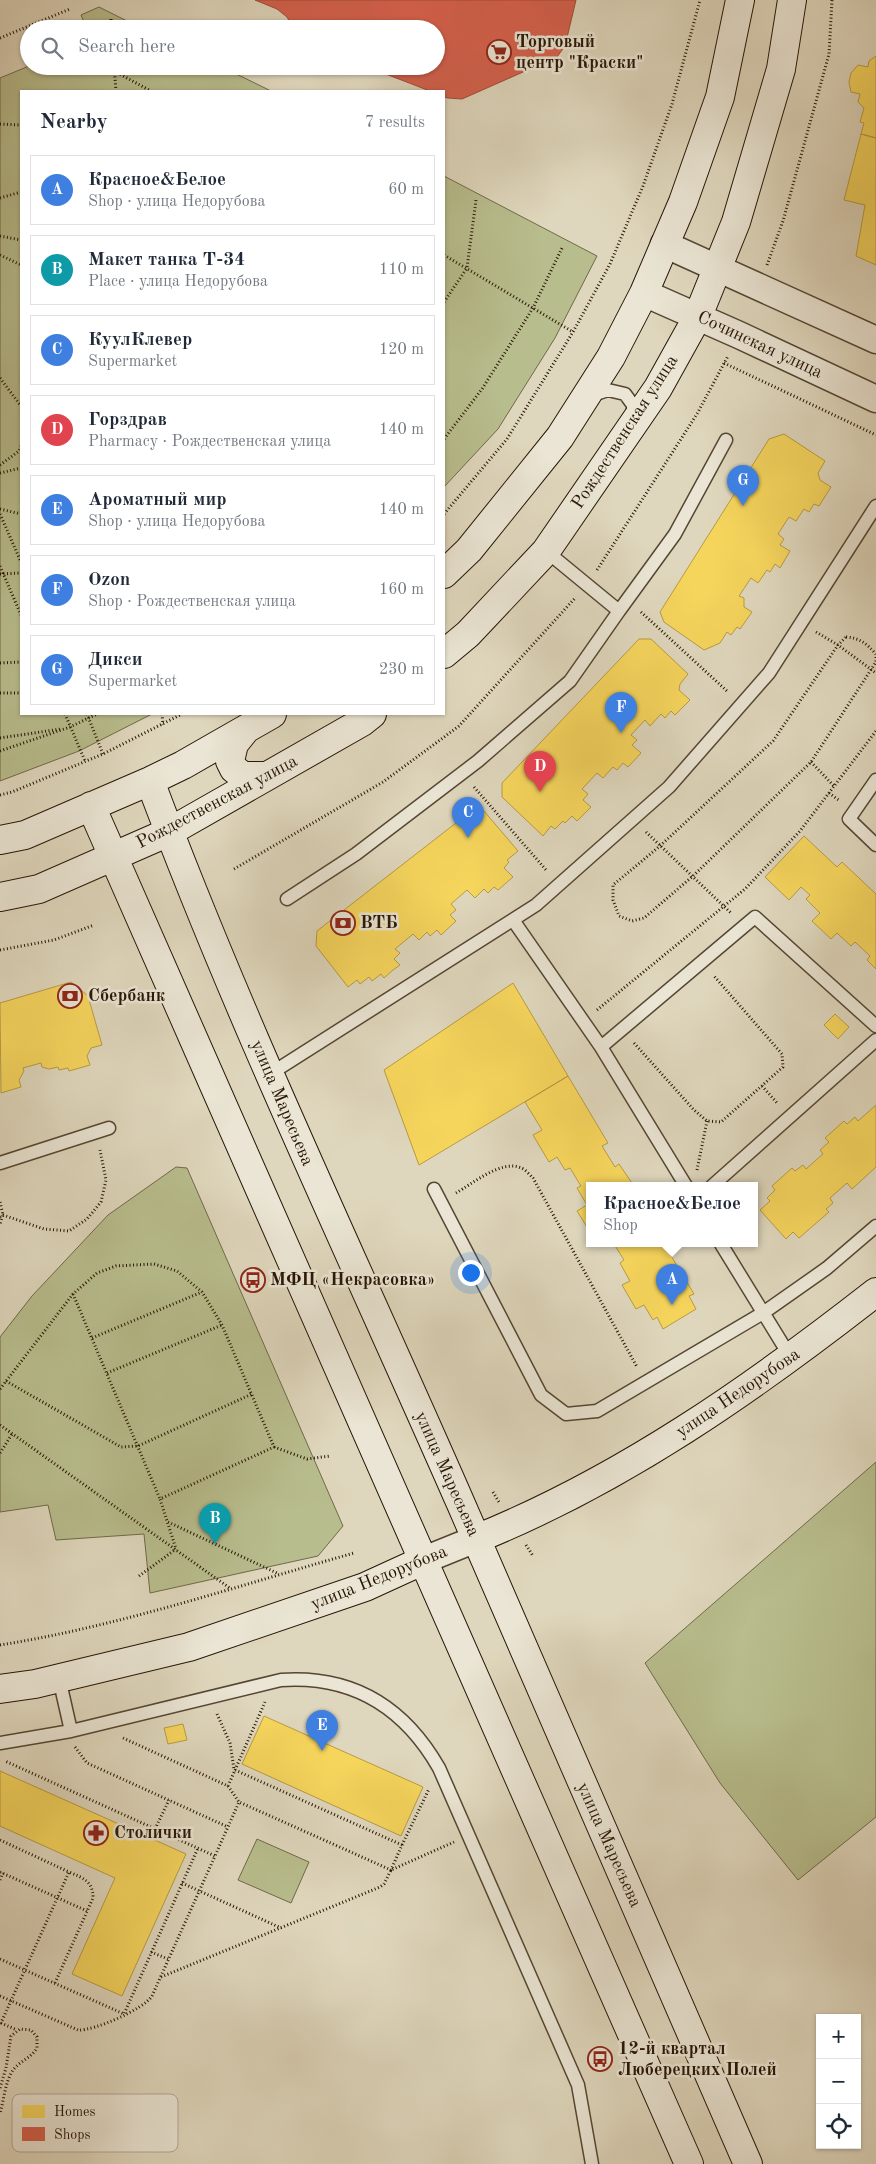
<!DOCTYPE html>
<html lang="en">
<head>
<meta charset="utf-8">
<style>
	body { margin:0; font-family:"Old Standard TT",serif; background:#f6f6f7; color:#1f2937 }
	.controls { position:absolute; right:15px; bottom:15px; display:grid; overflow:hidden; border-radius:0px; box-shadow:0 1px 4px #0004 }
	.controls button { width:45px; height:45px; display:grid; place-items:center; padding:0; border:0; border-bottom:1px solid #e0e1e3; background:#fff; color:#1f2937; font:25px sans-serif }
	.you { position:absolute; left:470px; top:1272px; width:18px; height:18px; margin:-12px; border:4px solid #fff; border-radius:50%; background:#1a73e8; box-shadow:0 0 0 8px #1a73e833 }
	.badge { display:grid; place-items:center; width:32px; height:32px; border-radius:50%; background:#0b8043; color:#fff; font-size:16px; font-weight:700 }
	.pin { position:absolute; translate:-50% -41px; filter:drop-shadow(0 1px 2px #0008) }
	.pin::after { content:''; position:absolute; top:26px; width:18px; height:15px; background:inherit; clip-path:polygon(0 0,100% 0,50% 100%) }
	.popup { position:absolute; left:586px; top:1182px; width:172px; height:65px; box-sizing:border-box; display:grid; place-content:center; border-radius:0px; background:#fff; filter:drop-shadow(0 1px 4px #0005); font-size:16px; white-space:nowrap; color:#747a83 }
	.popup b { font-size:19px; color:#1f2937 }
	.popup::after { content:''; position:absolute; left:50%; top:100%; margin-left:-10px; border:10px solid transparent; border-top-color:#fff }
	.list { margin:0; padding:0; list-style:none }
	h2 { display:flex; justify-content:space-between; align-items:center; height:65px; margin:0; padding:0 20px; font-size:21px }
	h2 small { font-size:16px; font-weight:400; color:#747a83 }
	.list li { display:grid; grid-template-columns:32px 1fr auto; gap:15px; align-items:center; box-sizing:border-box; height:70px; margin:0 10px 10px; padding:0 10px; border:1px solid #e0e1e3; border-radius:0px }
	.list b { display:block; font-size:19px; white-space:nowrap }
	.list p { margin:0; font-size:16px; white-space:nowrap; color:#747a83 }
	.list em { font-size:16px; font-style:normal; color:#747a83 }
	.icon { flex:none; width:28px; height:28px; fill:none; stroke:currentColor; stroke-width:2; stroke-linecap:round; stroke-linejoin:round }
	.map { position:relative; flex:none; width:876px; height:2164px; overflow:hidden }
	.search { position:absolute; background:#fff; box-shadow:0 1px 4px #0004; left:20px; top:20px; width:425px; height:55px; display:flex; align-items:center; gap:12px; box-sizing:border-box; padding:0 18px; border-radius:28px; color:#747a83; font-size:19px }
	.panel { position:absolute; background:#fff; box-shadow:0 1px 4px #0004; left:20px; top:90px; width:425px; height:625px; border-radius:0px }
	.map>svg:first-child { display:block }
	.green { fill:#b8bd8d; stroke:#706949 }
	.homes { fill:#f6d55c; stroke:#b89b42 }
	.shops { fill:#d6604d; stroke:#a24a37 }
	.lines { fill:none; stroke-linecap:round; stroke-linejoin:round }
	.lane-casing { stroke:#554633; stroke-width:15 }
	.street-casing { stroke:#554633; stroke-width:29 }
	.secondary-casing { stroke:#271505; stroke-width:30 }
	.path { stroke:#271505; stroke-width:3; stroke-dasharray:1 2.5; stroke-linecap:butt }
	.lane { stroke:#eae5d4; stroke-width:12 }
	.street { stroke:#eae5d4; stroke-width:26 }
	.secondary { stroke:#eae5d4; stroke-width:28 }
	.labels { text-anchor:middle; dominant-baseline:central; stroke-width:5; stroke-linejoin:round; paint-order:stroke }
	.poi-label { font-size:18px; font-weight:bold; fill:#271505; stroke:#eae5d4; text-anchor:start }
	.street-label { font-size:18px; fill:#271505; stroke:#eae5d4 }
	.key { fill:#eae5d4; stroke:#b0a796; stroke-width:1 }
	.key-label { font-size:14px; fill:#271505 }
</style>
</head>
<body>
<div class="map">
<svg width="876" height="2164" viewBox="0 0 876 2164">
	<rect width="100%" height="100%" fill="#dfd7bd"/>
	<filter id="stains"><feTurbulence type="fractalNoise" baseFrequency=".004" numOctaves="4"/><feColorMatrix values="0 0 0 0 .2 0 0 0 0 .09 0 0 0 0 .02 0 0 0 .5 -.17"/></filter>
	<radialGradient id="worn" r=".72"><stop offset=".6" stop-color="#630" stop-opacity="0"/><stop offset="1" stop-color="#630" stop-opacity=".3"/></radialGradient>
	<!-- green -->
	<path class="green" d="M 99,7 L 143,29 L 87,29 L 81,15 Z
		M 29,66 L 220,66 L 271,91 L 21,91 L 21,714 L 152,714 L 79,751 L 0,781 L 0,78 Z
		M 444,176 L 597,256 L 555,338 L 498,429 L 444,487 Z
		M 176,1167 L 187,1168 L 343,1526 L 318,1556 L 150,1593 L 144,1534 L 56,1540 L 48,1505 L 0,1512 L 0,1337 L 32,1296 L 108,1215 Z
		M 876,1462 L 876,1817 L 798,1880 L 720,1783 L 645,1663 Z
		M 257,1839 L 309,1862 L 291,1903 L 238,1880 Z"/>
	<!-- homes -->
	<path class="homes" d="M 876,56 L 876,138 L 861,134 L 864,123 L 860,122 L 864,108 L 858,102 L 860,94 L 851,92 L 849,82 L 851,73 L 858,65 L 868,67 L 869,61 Z
		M 861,134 L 876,138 L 876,265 L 856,256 L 865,205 L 844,200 Z
		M 784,434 L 825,461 L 818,473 L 820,480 L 831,487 L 819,506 L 814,504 L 809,512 L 804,509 L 796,521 L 789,517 L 778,534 L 784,539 L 780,545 L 790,551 L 780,568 L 775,564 L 770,572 L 767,570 L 758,583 L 751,578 L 739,596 L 744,598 L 744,607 L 752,612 L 740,629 L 737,627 L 731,635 L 727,632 L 720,643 L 704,650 L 664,622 L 660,612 L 769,439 Z
		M 639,639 L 651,639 L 688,674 L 680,684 L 679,690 L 690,700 L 675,715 L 671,711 L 665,718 L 661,714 L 650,726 L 645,720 L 631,735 L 637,740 L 632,745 L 641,753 L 628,767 L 623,763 L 617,770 L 613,767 L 603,778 L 597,773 L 582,789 L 588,794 L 583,800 L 591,807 L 577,821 L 572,816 L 565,823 L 563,821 L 555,829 L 551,826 L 543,836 L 502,797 L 502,783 Z
		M 474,809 L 484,811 L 518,851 L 507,860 L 509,862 L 504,868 L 513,877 L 498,890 L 494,887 L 488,893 L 484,889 L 475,898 L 467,890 L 451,904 L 456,910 L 450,915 L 456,921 L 441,935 L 437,930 L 430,936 L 427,932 L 419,940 L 413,934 L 395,949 L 400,953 L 394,959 L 400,965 L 393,970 L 384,978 L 381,974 L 372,981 L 369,977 L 360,984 L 357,980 L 348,987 L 316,946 L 317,931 Z
		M 804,836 L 837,867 L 842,862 L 876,894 L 876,969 L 867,960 L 870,956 L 855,942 L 851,946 L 837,933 L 831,939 L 812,921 L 820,913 L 806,899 L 810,895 L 801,887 L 789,900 L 765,877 Z
		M 71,982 L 88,996 L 102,1045 L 91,1048 L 87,1056 L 90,1065 L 69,1071 L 68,1068 L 59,1070 L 58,1067 L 49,1069 L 42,1067 L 41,1063 L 23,1068 L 24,1071 L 19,1080 L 21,1087 L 1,1093 L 0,1003 Z
		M 513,983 L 568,1076 L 419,1165 L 384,1070 Z
		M 835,1014 L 849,1027 L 838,1039 L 824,1025 Z
		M 568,1076 L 608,1143 L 602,1146 L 615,1167 L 619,1164 L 634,1186 L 590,1186 L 590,1232 L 577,1211 L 587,1205 L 577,1188 L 581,1186 L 570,1168 L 565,1170 L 557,1157 L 549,1162 L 533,1135 L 542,1130 L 525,1102 Z
		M 876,1105 L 876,1167 L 852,1189 L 847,1183 L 830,1198 L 833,1203 L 826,1209 L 829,1212 L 799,1238 L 793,1232 L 786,1239 L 760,1210 L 770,1201 L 767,1198 L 775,1190 L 772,1186 L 792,1168 L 795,1171 L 803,1165 L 806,1169 L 823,1154 L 820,1150 L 829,1142 L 825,1138 L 844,1121 L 847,1124 L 855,1117 L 858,1121 Z
		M 614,1244 L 664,1244 L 694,1294 L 689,1296 L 696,1309 L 663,1329 L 657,1317 L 653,1320 L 644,1305 L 636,1309 L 622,1285 L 630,1281 L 620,1263 L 624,1260 Z
		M 264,1716 L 423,1787 L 401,1836 L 242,1764 Z
		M 183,1724 L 187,1740 L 168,1744 L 164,1728 Z
		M 0,1771 L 186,1854 L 122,1996 L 72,1974 L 115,1878 L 0,1826 Z"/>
	<!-- shops -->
	<path class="shops" d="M 255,0 L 576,0 L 565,46 L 557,57 L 462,99 L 448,98 L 444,97 L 444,91 L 430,91 L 365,66 L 436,66 L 436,29 L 294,29 L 287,17 L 277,9 Z"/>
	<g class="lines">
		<defs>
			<path id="lane" d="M 590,396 L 608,390 L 625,394 L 633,405 L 633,418
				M 619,611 L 675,534 L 726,440
				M 876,780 L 849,819 L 876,845
				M 287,899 L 356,854 L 478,761 L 570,681 L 619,611 L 546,551
				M 513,920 L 601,1047
				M 270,1074 L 536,905 L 669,787 L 769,673 L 876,506
				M 0,1163 L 109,1128
				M 686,1186 L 601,1047 L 755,917 L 876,1026
				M 712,1186 L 876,1040
				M 434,1189 L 541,1395 L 566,1414 L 597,1411 L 763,1313 L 827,1268 L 876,1226
				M 721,1244 L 791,1358
				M 59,1678 L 71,1731
				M 0,1743 L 71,1731 L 281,1680 C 353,1675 404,1707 439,1768 L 578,2085 L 592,2164"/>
			<path id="street" d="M 664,244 L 876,340
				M 644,293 L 739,335 L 876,399
				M 424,1560 L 476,1539"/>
			<path id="secondary" d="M 444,574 L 469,550 L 560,437 L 611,357 L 644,293 L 683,202 L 720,97 L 740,0
				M 444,654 L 468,634 L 546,551 L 658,388 L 698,316 L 736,222 L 781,69 L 792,0
				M 246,729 L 234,744 L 230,761 L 234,769 L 243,776 L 267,776
				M 150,781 C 242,1027 356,1264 461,1504 C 556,1724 652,1944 748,2164
				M 91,806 L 689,2164
				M 0,840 L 25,835 L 150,781 L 183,765 L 272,714
				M 0,897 L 39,889 L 169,832 L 362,722 L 372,714
				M 476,1539 C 622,1480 752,1389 876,1292
				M 0,1689 L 35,1684 L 189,1647 L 365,1587 L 424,1560"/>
		</defs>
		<!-- lane casing -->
		<use href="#lane" class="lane-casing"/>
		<!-- street casing -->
		<use href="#street" class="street-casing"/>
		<!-- secondary casing -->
		<use href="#secondary" class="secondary-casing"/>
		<!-- path -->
		<path class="path" d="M 111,19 L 111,29
			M 0,38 L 70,9
			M 114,66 L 116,91
			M 114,71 L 151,91
			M 0,124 L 21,125
			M 0,198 L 21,192
			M 0,236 L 21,240
			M 0,255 L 21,265
			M 444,255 L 573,332
			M 767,265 L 783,221 L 829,54 L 832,0
			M 444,302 L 467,268 L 476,200
			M 724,363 L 876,435
			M 0,378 L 21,406
			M 444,439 L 482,389 L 533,308 L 563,246
			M 0,465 L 19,451 L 21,446
			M 0,473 L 21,468
			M 0,509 L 21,514
			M 0,514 L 21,562
			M 444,514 L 507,439 L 573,332 L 610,264 L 643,186 L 672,104 L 700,0
			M 0,566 L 21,615
			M 597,570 L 697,414 L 728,356
			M 0,574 L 21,573
			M 641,612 L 728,692
			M 816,632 L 838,645 L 876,673
			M 846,637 C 860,638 867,644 876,654 L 876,662 L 811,762 L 693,876 L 644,918 L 632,921 L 619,916 L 613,900 L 613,885 L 660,846 L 773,741 L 838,645 Z
			M 0,663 L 21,662
			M 0,693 L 21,693
			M 65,714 L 85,761
			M 87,714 L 103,754
			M 162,714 L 163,725
			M 0,738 L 61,729
			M 0,751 L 70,727 L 97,714
			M 811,762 L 834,786
			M 474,787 L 547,871
			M 829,793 L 840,801
			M 0,795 L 12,792 L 103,754 L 182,714
			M 646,832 L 732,914
			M 234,869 L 383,782 L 459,726 L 576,597
			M 0,950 L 54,940 L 94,925
			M 597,1010 L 745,889 L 800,831 L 876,731
			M 634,1043 L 694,1110 L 707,1121 L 721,1122 L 783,1067 L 782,1054 L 714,976
			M 762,1086 L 778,1104
			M 697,1170 L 707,1121
			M 456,1193 C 472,1184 502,1159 521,1168 C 525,1169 530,1175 533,1178 L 637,1367
			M 0,1202 L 3,1215 L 0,1224
			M 0,1217 L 3,1215 L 44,1229 L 69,1231 L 87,1219 L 101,1202 L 106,1180 L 100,1150
			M 73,1294 L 160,1499
			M 92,1338 L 202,1292
			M 107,1373 L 222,1325
			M 6,1381 L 121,1447 L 138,1446 L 252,1394
			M 0,1389 L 73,1294 L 97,1273 L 116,1266 L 154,1264 L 177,1271 L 202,1292 L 222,1325 L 274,1447 L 160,1499 L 176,1549
			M 0,1425 L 231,1589
			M 274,1447 L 307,1459 L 330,1456
			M 0,1453 L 12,1434
			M 493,1492 L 499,1502
			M 168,1522 L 279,1574
			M 526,1545 L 533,1556
			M 139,1576 L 176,1549
			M 0,1645 C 120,1626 237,1586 354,1553
			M 217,1714 L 230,1743 L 234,1769
			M 123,1738 L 228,1786 L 235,1770 L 402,1845 L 391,1870 L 239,1802 L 215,1856
			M 75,1747 L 87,1763 L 228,1827
			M 235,1770 L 265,1702
			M 228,1786 L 239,1802
			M 155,1829 L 169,1800
			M 0,1840 L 69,1872 L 0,2025
			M 402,1845 L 429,1789
			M 0,1872 L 87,1911
			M 0,1880 L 3,1873
			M 182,1883 L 281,1928
			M 151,1952 L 168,1959
			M 0,1959 L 124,2014 L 198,1848
			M 161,1977 L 380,1887 L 384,1884 L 391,1870 L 454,1842
			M 55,1983 L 93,1898 C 93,1881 83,1878 69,1872
			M 0,1996 L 78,2030 C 94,2031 144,2009 152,1996 L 215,1856 L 5,1761
			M 1,2023 L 17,2030
			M 0,2088 L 6,2068 L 11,2036 L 20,2029 L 31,2030 L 37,2037 L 37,2048 C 31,2058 20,2061 13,2070 C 5,2082 4,2100 0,2113"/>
		<!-- lane -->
		<use href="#lane" class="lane"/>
		<!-- street -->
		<use href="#street" class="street"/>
		<!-- secondary -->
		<use href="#secondary" class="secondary"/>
	</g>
	<!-- icons -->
	<defs>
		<symbol id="supermarket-ring" viewBox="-11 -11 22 22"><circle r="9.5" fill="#eae5d4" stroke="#8f2418" stroke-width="1.5"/><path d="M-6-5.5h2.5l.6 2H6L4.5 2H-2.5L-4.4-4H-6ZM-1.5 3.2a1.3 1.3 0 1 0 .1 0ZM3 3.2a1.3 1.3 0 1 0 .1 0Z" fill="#8f2418"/></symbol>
		<symbol id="bank-ring" viewBox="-11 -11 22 22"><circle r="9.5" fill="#eae5d4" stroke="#8f2418" stroke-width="1.5"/><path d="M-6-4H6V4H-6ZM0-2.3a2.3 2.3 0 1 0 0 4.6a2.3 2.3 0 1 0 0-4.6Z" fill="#8f2418"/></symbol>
		<symbol id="bus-ring" viewBox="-11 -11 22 22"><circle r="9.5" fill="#eae5d4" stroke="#8f2418" stroke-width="1.5"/><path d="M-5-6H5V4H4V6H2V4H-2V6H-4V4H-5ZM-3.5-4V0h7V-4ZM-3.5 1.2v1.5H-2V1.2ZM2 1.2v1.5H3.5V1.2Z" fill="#8f2418"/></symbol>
		<symbol id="pharmacy-ring" viewBox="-11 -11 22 22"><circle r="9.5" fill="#eae5d4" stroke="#8f2418" stroke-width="1.5"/><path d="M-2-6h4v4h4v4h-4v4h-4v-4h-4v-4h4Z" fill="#8f2418"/></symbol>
	</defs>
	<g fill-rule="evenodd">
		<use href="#supermarket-ring" x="485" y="38" width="28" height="28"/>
		<use href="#bank-ring" x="329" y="909" width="28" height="28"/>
		<use href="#bank-ring" x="56" y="982" width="28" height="28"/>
		<use href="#bus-ring" x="239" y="1266" width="28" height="28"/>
		<use href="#pharmacy-ring" x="82" y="1819" width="28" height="28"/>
		<use href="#bus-ring" x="586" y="2045" width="28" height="28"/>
	</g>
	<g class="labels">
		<!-- poi labels -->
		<g class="poi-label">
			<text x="516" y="42">Торговый<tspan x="516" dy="21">центр "Краски"</tspan></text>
			<text x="360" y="923">ВТБ</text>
			<text x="88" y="996">Сбербанк</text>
			<text x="270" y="1280">МФЦ «Некрасовка»</text>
			<text x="114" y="1833">Столички</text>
			<text x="618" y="2049">12-й квартал<tspan x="618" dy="21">Люберецких Полей</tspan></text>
		</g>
		<!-- street labels -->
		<g class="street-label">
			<text transform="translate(760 345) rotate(25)">Сочинская улица</text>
			<text transform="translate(625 432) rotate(-57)">Рождественская улица</text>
			<text transform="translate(217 802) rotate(-28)">Рождественская улица</text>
			<text transform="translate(282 1103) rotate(67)">улица Маресьева</text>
			<text transform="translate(738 1393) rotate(-34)">улица Недорубова</text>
			<text transform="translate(447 1474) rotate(66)">улица Маресьева</text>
			<text transform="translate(379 1578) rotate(-22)">улица Недорубова</text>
			<text transform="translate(609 1845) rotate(66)">улица Маресьева</text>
		</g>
	</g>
	<!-- legend -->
	<rect x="12" y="2094" width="166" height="58" rx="8" class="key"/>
	<rect x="22" y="2105" width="23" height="13" fill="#f6d55c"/>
	<rect x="22" y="2127" width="23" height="14" fill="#d6604d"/>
	<g class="key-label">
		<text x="54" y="2116">Homes</text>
		<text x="54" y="2139">Shops</text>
	</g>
	<rect width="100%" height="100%" filter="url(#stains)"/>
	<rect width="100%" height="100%" fill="url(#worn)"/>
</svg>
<div class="controls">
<button>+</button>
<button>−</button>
<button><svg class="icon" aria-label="locate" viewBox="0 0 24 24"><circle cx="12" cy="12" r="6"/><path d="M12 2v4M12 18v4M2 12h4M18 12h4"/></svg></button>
</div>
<div class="you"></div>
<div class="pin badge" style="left:672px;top:1305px;background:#3f7fe0">A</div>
<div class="popup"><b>Красное&amp;Белое</b>Shop</div>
<div class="pin badge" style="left:215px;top:1544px;background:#0f9aa8">B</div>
<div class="pin badge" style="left:468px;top:838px;background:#3f7fe0">C</div>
<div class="pin badge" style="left:540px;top:792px;background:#e0444e">D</div>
<div class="pin badge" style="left:322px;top:1751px;background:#3f7fe0">E</div>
<div class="pin badge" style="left:621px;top:733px;background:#3f7fe0">F</div>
<div class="pin badge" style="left:743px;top:506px;background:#3f7fe0">G</div>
<div class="search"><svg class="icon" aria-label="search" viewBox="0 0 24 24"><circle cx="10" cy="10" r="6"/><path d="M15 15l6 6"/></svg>Search here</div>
<section class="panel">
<h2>Nearby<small>7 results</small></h2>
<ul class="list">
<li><span class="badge" style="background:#3f7fe0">A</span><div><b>Красное&amp;Белое</b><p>Shop · улица Недорубова</p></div><em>60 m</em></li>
<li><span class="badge" style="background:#0f9aa8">B</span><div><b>Макет танка Т-34</b><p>Place · улица Недорубова</p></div><em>110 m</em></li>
<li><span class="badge" style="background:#3f7fe0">C</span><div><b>КуулКлевер</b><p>Supermarket</p></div><em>120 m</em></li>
<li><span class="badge" style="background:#e0444e">D</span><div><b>Горздрав</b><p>Pharmacy · Рождественская улица</p></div><em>140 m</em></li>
<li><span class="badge" style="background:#3f7fe0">E</span><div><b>Ароматный мир</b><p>Shop · улица Недорубова</p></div><em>140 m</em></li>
<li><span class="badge" style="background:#3f7fe0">F</span><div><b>Ozon</b><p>Shop · Рождественская улица</p></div><em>160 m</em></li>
<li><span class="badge" style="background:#3f7fe0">G</span><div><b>Дикси</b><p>Supermarket</p></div><em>230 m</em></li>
</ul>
</section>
</div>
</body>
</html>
